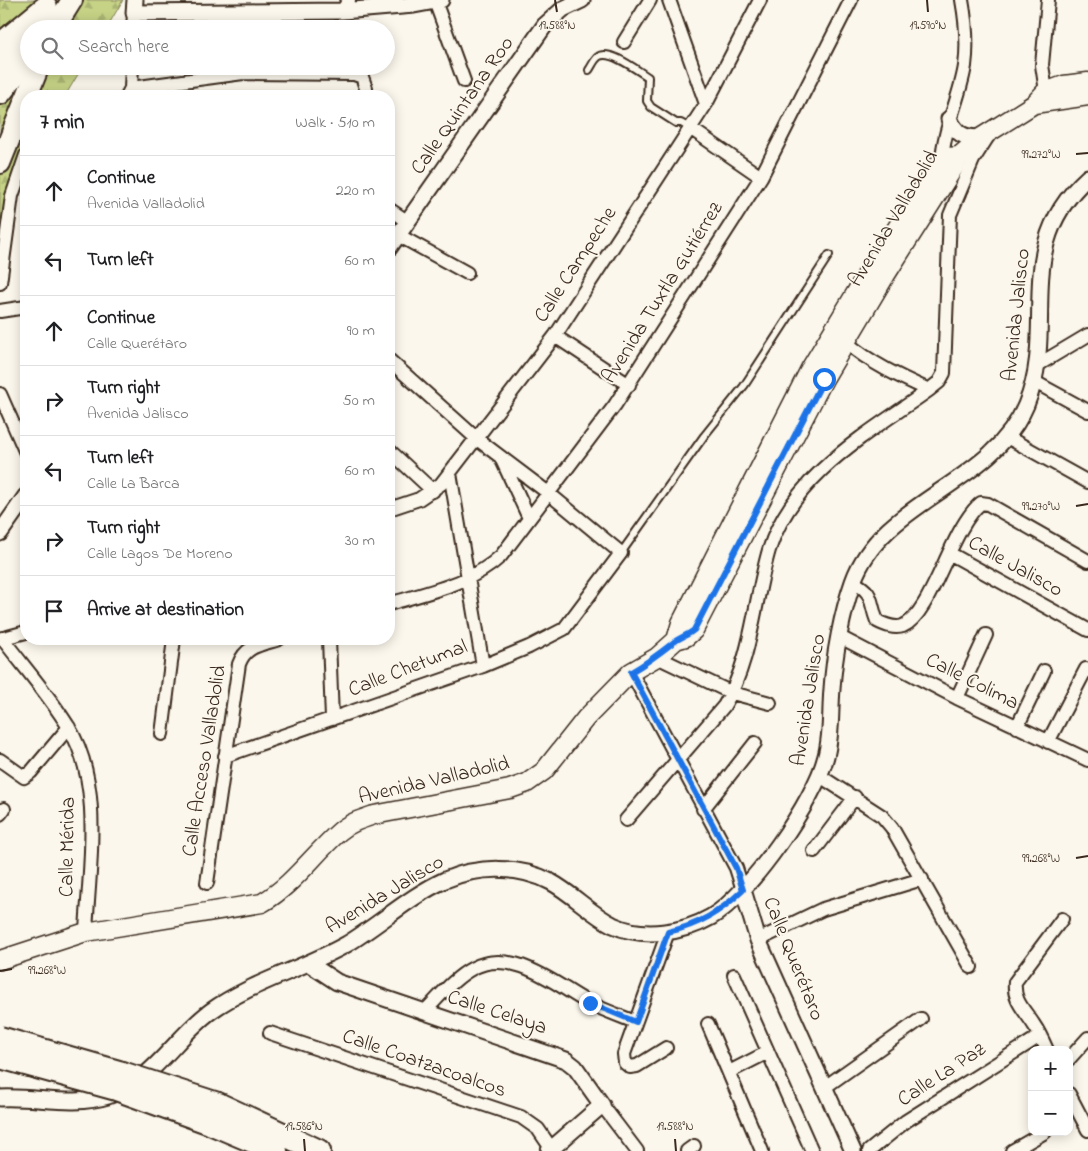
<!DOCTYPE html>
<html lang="en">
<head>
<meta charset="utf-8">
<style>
	body { margin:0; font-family:"Indie Flower",sans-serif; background:#f6f6f6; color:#202124 }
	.controls { position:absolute; right:15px; bottom:15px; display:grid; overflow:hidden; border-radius:10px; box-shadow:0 2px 12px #0003 }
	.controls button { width:45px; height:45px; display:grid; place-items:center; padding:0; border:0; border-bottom:1px solid #e0e0e0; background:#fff; color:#202124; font:25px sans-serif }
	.stop { position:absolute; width:15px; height:15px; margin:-11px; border:4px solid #1a73e8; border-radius:50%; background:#fff }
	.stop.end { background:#1a73e8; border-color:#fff; box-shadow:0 1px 5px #0008 }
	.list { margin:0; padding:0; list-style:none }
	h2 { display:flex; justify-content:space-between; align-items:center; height:65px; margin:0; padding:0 20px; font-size:21px }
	h2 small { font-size:16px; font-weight:400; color:#757577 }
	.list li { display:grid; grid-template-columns:32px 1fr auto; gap:15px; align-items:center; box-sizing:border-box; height:70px; padding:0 20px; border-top:1px solid #e0e0e0 }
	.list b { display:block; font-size:19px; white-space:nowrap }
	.list p { margin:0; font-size:16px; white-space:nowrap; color:#757577 }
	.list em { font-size:16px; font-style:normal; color:#757577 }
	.icon { flex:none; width:28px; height:28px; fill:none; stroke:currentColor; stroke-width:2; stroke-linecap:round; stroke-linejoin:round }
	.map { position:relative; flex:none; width:1088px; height:1151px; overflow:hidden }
	.search { position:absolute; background:#fff; box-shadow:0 2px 12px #0003; left:20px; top:20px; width:375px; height:55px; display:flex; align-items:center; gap:12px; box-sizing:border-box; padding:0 18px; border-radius:28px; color:#757577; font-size:19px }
	.panel { position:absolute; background:#fff; box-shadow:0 2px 12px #0003; left:20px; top:90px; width:375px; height:555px; border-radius:20px }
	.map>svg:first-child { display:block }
	.forest { fill:url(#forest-firs); stroke:#807e52 }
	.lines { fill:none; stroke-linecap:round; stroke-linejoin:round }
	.service-casing { stroke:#3b2a1e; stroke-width:10 }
	.minor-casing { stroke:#3b2a1e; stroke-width:16 }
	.tertiary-casing { stroke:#3b2a1e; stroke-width:19 }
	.secondary-casing { stroke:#3b2a1e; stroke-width:21 }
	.primary-casing { stroke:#3b2a1e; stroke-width:24 }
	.motorway-casing { stroke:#3b2a1e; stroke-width:26 }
	.service { stroke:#fbf7ec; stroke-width:6 }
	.minor { stroke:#fbf7ec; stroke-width:12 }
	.tertiary { stroke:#fbf7ec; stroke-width:15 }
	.secondary { stroke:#fbf7ec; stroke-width:18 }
	.primary { stroke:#fbf7ec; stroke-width:20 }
	.motorway { stroke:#fbf7ec; stroke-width:22 }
	.motorway-bridge-casing { stroke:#3b2a1e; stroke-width:26; stroke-linecap:butt }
	.motorway-bridge { stroke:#fbf7ec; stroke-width:22 }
	.route { stroke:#1a73e8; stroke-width:6 }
	.ticks { fill:none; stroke:#3b2a1e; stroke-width:2 }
	.labels { text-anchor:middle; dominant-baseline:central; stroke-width:4; stroke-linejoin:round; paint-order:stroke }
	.street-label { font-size:21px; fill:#3b2a1e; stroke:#fbf7ec }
	.ticks-label { font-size:12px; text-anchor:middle; fill:#3b2a1e; stroke:#fbf7ec; stroke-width:4; stroke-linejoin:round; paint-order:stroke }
</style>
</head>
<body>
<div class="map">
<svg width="1088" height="1151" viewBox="0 0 1088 1151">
	<defs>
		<pattern id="forest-firs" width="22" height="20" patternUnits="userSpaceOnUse" patternTransform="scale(1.25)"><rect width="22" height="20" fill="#c6d386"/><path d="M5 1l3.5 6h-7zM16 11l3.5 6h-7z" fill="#abb573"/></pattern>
	</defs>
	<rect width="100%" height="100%" fill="#fbf7ec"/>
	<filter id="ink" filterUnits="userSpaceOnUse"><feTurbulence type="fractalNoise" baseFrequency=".02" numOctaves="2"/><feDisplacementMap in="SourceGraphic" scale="10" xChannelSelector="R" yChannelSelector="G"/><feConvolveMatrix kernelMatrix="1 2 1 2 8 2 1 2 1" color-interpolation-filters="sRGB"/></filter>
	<g filter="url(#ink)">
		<!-- forest -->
		<path class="forest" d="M 0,0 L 123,0 L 106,29 L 29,29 L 29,66 L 83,66 L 65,96 L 26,96 L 26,179 L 0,245 Z"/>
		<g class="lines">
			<defs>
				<path id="service" d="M 589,70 C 592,66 594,60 598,57 C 609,48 638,71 648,77 L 647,101 L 651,107 L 676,123 L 681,123 L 690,128
					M 621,553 L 704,436 L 744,386 L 829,255"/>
				<path id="minor" d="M 669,0 L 706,104
					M 435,1 L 464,81
					M 342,11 L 349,0
					M 133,29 L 134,13
					M 624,42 L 650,0
					M 131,88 L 243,73 L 354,74 L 362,77 L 366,88 L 365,96
					M 127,96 L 131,88 L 132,66
					M 1047,98 L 1042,65 L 1048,0
					M 690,128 L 761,177
					M 942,160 C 944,127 960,98 965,66 C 968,44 966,22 962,0
					M 389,209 L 408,222
					M 398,235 L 467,273
					M 0,283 L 12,196 L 26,155
					M 0,311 L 26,307
					M 555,336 L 629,385
					M 846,342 C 870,363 900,377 929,390
					M 1036,366 L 1088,335
					M 1033,381 L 1088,411
					M 0,394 L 26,453
					M 1007,437 L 1088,482
					M 389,450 L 433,491
					M 502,460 L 529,518
					M 450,473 L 483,666
					M 389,509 L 419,499 L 441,484 L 555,336 L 706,104 L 760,0
					M 949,553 L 1088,630
					M 853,582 C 875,593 869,601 877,621 C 885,625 894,629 903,626 C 932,614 951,527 981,503 L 988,504 L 1088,561
					M 389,604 C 428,592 471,584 501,556 L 615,405 L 761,177 L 851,0
					M 840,637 L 957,698 L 1088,760
					M 2,638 C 24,667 49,695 68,726 C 104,784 89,867 86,932
					M 0,639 L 26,632
					M 329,639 L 332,719
					M 657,657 L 732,693 L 770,703
					M 631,672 L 736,868 L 743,890
					M 957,698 L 986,635
					M 1017,727 L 1044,671
					M 162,734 L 174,639
					M 1048,742 L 1086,669
					M 225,756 L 483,666 L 529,647 L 564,629 L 621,553 L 547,492 L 477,439 L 389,360
					M 0,760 L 24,777 L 31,772 L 69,727
					M 820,776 L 882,816 L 892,828 L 971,967
					M 703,809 L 755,743
					M 0,814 L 4,809
					M 626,820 L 724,706 C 752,660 754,601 769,550 C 793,474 869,433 929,390 L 939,382 L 944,373 L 950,215 L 973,160 L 987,138
					M 814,851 L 855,797
					M 207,883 L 239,664 C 246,645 261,645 279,639
					M 758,940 L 823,909 L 922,879
					M 734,975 L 812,1151
					M 425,1011 C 440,996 454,978 473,968 C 513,947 556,985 589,1003 C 604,1010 620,1016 635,1022
					M 708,1024 L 762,1151
					M 270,1033 L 521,1117 L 538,1129 L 553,1151
					M 666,1048 L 637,1066 L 630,1067 L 625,1063 L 624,1054 L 668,932
					M 1047,1050 C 1043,1041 1039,1032 1034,1025 C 1024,1009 1013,1001 1015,982 L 1062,919
					M 1069,1059 L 1088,1038
					M 729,1072 L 768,1052
					M 825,1087 L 921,1019
					M 1069,1094 L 1088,1130
					M 602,1105 L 637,1151
					M 687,1151 L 694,1146
					M 869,1151 L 906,1121 L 1040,1036
					M 1012,1151 L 1045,1132"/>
				<path id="tertiary" d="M 135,0 L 134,13 L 342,11 L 414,5 L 441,0
					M 949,119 C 957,134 963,138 980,138
					M 389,248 L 545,25 L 563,9 L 582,0
					M 0,533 L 26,496
					M 743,890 L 758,940 L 853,1151
					M 308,963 L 337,982 L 566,1060 L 575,1067 L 602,1105 L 549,1151
					M 0,1098 C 37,1096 72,1107 108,1096 C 153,1082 175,1037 211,1011 C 252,982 303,969 347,944 C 380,924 410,896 445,880 C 478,866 519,865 551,882 C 573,894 591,914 613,925 C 643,939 683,933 711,917 C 749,895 816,799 826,756 C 832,734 830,711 832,689 C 834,656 842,613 853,582 C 882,499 992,486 1026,405 C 1059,326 1010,247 1088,177"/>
				<path id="secondary" d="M 1034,104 L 1088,96
					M 959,156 L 980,138 L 1034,104 L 1045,92 L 1064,85 L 1088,82
					M 676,640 L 681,623 L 810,369 L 872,266 L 938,165 L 948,157 L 959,156
					M 0,960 L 86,932 L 262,903 C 293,885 313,855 339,832 C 349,823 362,819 374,815 L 510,789 L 527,783 L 544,771 L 586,718 L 631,672 L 657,657 L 676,640 L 686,637 L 694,630 L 824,379 L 887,273 L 955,166 L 959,156"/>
				<path id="primary" d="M 54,29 L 72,0
					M 0,71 L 29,31
					M 27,96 L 39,66
					M 0,163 L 26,98"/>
				<path id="motorway" d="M 51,29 L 58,20
					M 0,45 L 46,7
					M 0,93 L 29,56
					M 218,1104 L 319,1151
					M 210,1123 L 276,1151"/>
			</defs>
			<!-- service casing -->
			<use href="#service" class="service-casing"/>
			<!-- minor casing -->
			<use href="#minor" class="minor-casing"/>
			<!-- tertiary casing -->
			<use href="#tertiary" class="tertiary-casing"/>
			<!-- secondary casing -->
			<use href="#secondary" class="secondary-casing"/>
			<!-- primary casing -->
			<use href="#primary" class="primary-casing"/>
			<!-- motorway casing -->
			<use href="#motorway" class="motorway-casing"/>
			<!-- service -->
			<use href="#service" class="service"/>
			<!-- minor -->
			<use href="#minor" class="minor"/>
			<!-- tertiary -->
			<use href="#tertiary" class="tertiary"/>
			<!-- secondary -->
			<use href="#secondary" class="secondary"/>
			<!-- primary -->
			<use href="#primary" class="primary"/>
			<!-- motorway -->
			<use href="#motorway" class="motorway"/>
			<defs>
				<path id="motorway-bridge" d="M 0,1038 L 119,1072 L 218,1104
					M 0,1057 L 116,1089 L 210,1123"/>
			</defs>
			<!-- motorway-bridge casing -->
			<use href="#motorway-bridge" class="motorway-bridge-casing"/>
			<!-- motorway-bridge -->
			<use href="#motorway-bridge" class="motorway-bridge"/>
		</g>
	</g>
	<g class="lines" filter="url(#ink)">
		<!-- route -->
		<path class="route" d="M 590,1003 L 636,1022 L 668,932 C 699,925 720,912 743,890 L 736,868 L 631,672 C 647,663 660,653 674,642 C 681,637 688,635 694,630 L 824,379"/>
	</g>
	<!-- ticks -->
	<path class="ticks" d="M 555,0 L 557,12M 927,0 L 928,12M 1076,154 L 1088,153M 1076,506 L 1088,504M 1076,858 L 1088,856M 0,971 L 12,969M 304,1139 L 305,1151M 675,1139 L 676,1151"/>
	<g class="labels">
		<!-- street labels -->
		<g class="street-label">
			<text transform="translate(463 106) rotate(-55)">Calle Quintana Roo</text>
			<text transform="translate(894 219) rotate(-59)">Avenida Valladolid</text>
			<text transform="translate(576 265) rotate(-57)">Calle Campeche</text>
			<text transform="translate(663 293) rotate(-58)">Avenida Tuxtla Gutiérrez</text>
			<text transform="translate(1017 315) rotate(-84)">Avenida Jalisco</text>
			<text transform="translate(1015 567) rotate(29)">Calle Jalisco</text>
			<text transform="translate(408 669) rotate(-21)">Calle Chetumal</text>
			<text transform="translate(972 682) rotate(27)">Calle Colima</text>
			<text transform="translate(809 700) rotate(-81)">Avenida Jalisco</text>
			<text transform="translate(205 761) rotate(-81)">Calle Acceso Valladolid</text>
			<text transform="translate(434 781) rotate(-13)">Avenida Valladolid</text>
			<text transform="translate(68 847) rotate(-89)">Calle Mérida</text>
			<text transform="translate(385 895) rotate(-31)">Avenida Jalisco</text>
			<text transform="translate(793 959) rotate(68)">Calle Querétaro</text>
			<text transform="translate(497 1013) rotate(18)">Calle Celaya</text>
			<text transform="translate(424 1064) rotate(19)">Calle Coatzacoalcos</text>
			<text transform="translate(942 1075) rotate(-33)">Calle La Paz</text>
		</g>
	</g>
	<g class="ticks-label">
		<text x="557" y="29">19.588°N</text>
		<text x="928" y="29">19.590°N</text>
		<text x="1041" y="158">99.272°W</text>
		<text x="1041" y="510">99.270°W</text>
		<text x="1041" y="862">99.268°W</text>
		<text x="47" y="974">99.268°W</text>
		<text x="304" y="1130">19.586°N</text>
		<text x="675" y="1130">19.588°N</text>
	</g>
</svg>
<div class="controls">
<button>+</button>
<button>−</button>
</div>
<div class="stop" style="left:824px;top:379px"></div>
<div class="stop end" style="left:590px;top:1003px"></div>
<div class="search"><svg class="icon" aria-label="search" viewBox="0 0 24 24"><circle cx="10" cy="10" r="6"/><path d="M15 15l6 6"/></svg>Search here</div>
<section class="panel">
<h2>7 min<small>Walk · 510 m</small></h2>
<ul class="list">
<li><svg class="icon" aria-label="ahead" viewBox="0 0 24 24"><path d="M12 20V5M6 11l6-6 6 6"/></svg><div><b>Continue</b><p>Avenida Valladolid</p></div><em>220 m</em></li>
<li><svg class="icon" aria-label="left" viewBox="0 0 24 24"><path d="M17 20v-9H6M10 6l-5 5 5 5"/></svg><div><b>Turn left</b></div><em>60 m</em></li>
<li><svg class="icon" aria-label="ahead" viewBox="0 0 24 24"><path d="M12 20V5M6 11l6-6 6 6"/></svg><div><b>Continue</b><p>Calle Querétaro</p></div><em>90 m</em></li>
<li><svg class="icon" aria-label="right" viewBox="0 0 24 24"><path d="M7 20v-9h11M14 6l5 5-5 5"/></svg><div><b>Turn right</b><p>Avenida Jalisco</p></div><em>50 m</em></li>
<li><svg class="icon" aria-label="left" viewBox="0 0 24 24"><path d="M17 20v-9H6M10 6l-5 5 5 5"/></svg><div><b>Turn left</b><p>Calle La Barca</p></div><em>60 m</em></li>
<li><svg class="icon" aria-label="right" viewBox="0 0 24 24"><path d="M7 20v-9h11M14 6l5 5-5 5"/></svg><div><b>Turn right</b><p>Calle Lagos De Moreno</p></div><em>30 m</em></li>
<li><svg class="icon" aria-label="arrive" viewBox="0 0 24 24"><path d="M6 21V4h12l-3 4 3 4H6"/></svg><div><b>Arrive at destination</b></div></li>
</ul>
</section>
</div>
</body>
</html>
